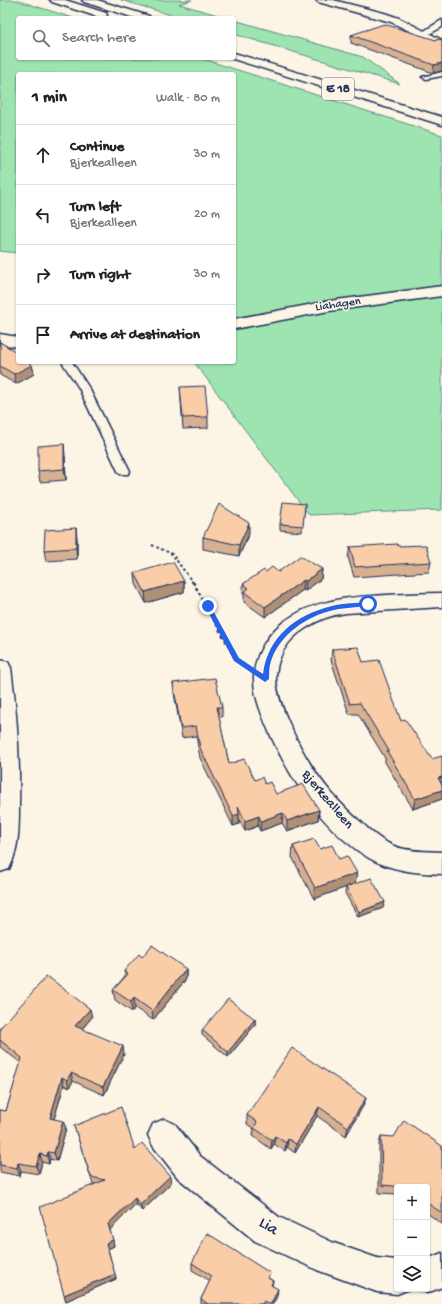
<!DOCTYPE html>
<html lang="en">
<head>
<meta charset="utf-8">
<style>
	body { margin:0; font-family:"Gochi Hand",sans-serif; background:#f2f2f2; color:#222 }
	.controls { position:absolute; right:12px; bottom:12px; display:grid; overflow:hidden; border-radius:4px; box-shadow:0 1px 3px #0004 }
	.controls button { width:36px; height:36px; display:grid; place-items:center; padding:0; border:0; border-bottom:1px solid #e0e0e0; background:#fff; color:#222; font:20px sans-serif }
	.stop { position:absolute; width:12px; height:12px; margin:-9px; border:3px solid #2563eb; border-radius:50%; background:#fff }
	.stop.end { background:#2563eb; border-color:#fff; box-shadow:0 1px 4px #0008 }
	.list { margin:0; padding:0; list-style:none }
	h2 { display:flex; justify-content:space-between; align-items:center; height:52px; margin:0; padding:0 16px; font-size:17px }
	h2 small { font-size:13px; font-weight:400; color:#767676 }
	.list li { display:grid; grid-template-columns:26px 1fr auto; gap:12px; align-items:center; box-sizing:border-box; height:60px; padding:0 16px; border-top:1px solid #e0e0e0 }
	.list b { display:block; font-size:15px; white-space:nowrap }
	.list p { margin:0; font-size:13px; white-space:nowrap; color:#767676 }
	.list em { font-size:13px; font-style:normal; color:#767676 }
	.icon { flex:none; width:22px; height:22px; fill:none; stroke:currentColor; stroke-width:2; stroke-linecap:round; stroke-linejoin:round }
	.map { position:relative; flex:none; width:442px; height:1304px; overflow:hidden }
	.search { position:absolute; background:#fff; box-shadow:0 1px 3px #0004; left:16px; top:16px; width:220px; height:44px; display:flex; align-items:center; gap:10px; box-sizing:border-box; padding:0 14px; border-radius:4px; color:#767676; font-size:15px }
	.panel { position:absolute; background:#fff; box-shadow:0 1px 3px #0004; left:16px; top:72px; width:220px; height:292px; border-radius:4px }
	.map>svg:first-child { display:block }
	.green { fill:#9ee4b1; stroke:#5c8a88 }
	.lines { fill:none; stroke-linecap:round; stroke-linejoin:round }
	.service-casing { stroke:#1b2f5e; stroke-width:3 }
	.minor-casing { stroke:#1b2f5e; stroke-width:3 }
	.tertiary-casing { stroke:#1b2f5e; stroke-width:3 }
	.secondary-casing { stroke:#1b2f5e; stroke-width:3 }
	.motorway-casing { stroke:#1b2f5e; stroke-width:3 }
	.path-far1 { stroke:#1b2f5e; stroke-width:2; stroke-dasharray:2.5 2.5; stroke-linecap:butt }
	.path { stroke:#1b2f5e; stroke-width:2.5; stroke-dasharray:3 3; stroke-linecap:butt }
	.service { fill:#fcf5e5; fill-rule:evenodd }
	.minor { fill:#fcf5e5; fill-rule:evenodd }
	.tertiary { fill:#fcf5e5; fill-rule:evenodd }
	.secondary { fill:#fcf5e5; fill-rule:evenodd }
	.motorway { fill:#fcf5e5; fill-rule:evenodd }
	.wall { fill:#d7b091; stroke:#1b2f5e }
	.shaded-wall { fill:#af9076; stroke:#1b2f5e }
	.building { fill:#facda9; stroke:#1b2f5e }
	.route { fill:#2563eb }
	.labels { text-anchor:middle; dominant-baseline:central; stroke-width:3.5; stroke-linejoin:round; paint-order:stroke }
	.far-street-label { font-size:12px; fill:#1b2f5e; stroke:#fcf5e5 }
	.shield { fill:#fcf5e5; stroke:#5e6a86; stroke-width:1 }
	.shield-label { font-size:13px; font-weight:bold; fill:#1b2f5e }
	.street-label { font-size:14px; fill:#1b2f5e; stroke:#fcf5e5 }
	.near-street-label { font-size:17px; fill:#1b2f5e; stroke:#fcf5e5 }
</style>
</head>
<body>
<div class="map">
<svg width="442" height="1304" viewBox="0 0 442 1304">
	<rect width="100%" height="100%" fill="#fcf5e5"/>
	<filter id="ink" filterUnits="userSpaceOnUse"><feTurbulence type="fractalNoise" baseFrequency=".025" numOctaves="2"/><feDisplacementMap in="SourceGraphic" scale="8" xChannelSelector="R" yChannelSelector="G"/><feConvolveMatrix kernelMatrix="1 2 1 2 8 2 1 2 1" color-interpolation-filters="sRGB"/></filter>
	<g filter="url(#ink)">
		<!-- green -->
		<path class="green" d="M 0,0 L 16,0 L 73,18 L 18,18 L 18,58 L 200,58 L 442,135 L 442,510 L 309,515 L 194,362 L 234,362 L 234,74 L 18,74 L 18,253 L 0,251 Z
			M 121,0 L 192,0 L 179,4 L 228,18 L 181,18 Z
			M 234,20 L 363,57 L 400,84 L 234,34 Z"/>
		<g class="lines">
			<defs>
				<path id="service" d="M 442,72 L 442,76 L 426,79 L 422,77 Z
					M 62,362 L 72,362 L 89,388 L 130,471 L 128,474 L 120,474 L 118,471 L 79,388 Z"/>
				<path id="minor" d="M 442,20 L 442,27 L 424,37 L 419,34 Z
					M 442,593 L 442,607 L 346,613 C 331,615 318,620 306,628 C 288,639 277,656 276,677 C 276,692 282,707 288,721 C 305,761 328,795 362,823 C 371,832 382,841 394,846 C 408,852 427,851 442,852 L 442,874 C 417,873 391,871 369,858 C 323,830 292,782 270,734 C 263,717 254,698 254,679 C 253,659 266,636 281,624 C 312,599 350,597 387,595 C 406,594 424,593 442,593 Z
					M 164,1119 L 175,1124 L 200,1156 L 279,1217 L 334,1243 L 377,1258 L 397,1260 L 397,1289 L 409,1289 L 397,1294 L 377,1292 L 317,1270 L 255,1241 L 178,1178 L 153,1146 L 148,1135 L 153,1124 Z
					M 442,1253 L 442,1287 L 427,1293 L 418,1289 L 427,1289 L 427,1259 Z"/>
				<path id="tertiary" d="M 316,0 L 333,0 L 384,13 L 399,18 L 442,40 L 442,47 L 391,22 L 318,2 Z"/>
				<path id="secondary" d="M 442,286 L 442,296 L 329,311 L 234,329 L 234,319 L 329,301 Z
					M 0,334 L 18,337 L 18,347 L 0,344 Z
					M 0,660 L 8,662 L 11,668 C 17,714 20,760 19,806 C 19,828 19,849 9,869 L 0,872 Z"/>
				<path id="motorway" d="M 50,0 L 65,0 L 106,13 L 107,15 L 106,17 L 98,17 L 52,2 Z
					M 82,0 L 97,0 L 149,16 L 150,18 L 135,18 L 84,2 Z
					M 234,53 L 442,117 L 442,125 L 230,58 L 234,58 Z"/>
			</defs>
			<!-- service casing -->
			<use href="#service" class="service-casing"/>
			<!-- minor casing -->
			<use href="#minor" class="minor-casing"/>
			<!-- tertiary casing -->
			<use href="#tertiary" class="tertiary-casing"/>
			<!-- secondary casing -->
			<use href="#secondary" class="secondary-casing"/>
			<!-- motorway casing -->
			<use href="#motorway" class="motorway-casing"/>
			<!-- path-far1 -->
			<path class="path-far1" d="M 152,545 L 172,554 L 193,583"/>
			<!-- path -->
			<path class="path" d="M 193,582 L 236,659 L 243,664"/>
			<!-- service -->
			<use href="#service" class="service"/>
			<!-- minor -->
			<use href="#minor" class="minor"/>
			<!-- tertiary -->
			<use href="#tertiary" class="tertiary"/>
			<!-- secondary -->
			<use href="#secondary" class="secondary"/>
			<!-- motorway -->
			<use href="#motorway" class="motorway"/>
		</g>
		<!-- wall -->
		<path class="wall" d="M 351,35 L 442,40 L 442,71 L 433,73 L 351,43 Z
			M 0,342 L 32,365 L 34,374 L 16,384 L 0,375 Z
			M 180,387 L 208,417 L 208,428 L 183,429 Z
			M 65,456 L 66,480 L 40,482 L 38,471 Z
			M 305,504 L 302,532 L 280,530 L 280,524 Z
			M 76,528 L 77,540 L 77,559 L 46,561 L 44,550 Z
			M 249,534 L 239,556 L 203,549 L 203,537 Z
			M 350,547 L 431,562 L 429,572 L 354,577 L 348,557 Z
			M 322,569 L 321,579 L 305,591 L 303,590 L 265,617 L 244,602 L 244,595 L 243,594 L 243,584 L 266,572 Z
			M 135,573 L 184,581 L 184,592 L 146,603 L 136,584 Z
			M 332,649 L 363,662 L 401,721 L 442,799 L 413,809 L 385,762 L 385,758 L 358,714 L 349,714 L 331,660 Z
			M 173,683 L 222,707 L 222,717 L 219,718 L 229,764 L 255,780 L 265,784 L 276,794 L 319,810 L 318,820 L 287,831 L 282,823 L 260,831 L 258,826 L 245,831 L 239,820 L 239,824 L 233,826 L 200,758 L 196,736 L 182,738 L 174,693 Z
			M 293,846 L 320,849 L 339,859 L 357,873 L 355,884 L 383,908 L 358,917 L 345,893 L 346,887 L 314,899 L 292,857 Z
			M 142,957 L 186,969 L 186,979 L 153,1020 L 135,1008 L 132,1012 L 115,1000 L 113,990 L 125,976 L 124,971 Z
			M 92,1017 L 82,1029 L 124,1054 L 104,1095 L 73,1081 L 69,1088 L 64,1085 L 54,1119 L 66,1128 L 57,1161 L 50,1159 L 49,1164 L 42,1162 L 39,1174 L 21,1171 L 20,1176 L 0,1172 L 0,1110 L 6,1111 L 21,1063 L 0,1047 L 0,1028 Z
			M 255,1019 L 255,1025 L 228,1057 L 202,1035 L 202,1030 Z
			M 366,1098 L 363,1106 L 346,1136 L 317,1116 L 295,1153 L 287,1147 L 285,1151 L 274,1144 L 271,1149 L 253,1136 L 254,1129 L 247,1124 L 247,1115 Z
			M 74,1126 L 135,1150 L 171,1183 L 142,1211 L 136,1204 L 110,1230 L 114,1246 L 108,1249 L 116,1279 L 66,1301 L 64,1295 L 95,1184 L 93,1184 Z
			M 381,1136 L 442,1146 L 442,1224 L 427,1213 L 427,1187 L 397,1187 L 397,1194 L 379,1193 L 379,1144 Z
			M 192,1263 L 270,1279 L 273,1281 L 272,1286 L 277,1296 L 273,1304 L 201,1304 L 201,1299 L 210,1281 L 192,1270 Z"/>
		<!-- shaded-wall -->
		<path class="shaded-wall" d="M 442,63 L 442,71 L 433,73 L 434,65 Z
			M 25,362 L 28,362 L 29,366 L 32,365 L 34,374 L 16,384 L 14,374 Z
			M 64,444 L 65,456 L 66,480 L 64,469 Z
			M 249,523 L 249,534 L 239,556 L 239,545 Z
			M 76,528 L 77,540 L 77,559 L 76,548 Z
			M 322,569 L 321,579 L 305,591 L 306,581 Z
			M 304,580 L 303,590 L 265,617 L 265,607 Z
			M 184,581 L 184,592 L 146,603 L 145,592 Z
			M 442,777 L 442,787 L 438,778 Z
			M 442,790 L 442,799 L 413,809 L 415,799 Z
			M 319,810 L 318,820 L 287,831 L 287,821 Z
			M 283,813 L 282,823 L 260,831 L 261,821 Z
			M 239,814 L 239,824 L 233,826 L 233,816 Z
			M 259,816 L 258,826 L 245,831 L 245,821 Z
			M 357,873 L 355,884 L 314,899 L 315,888 Z
			M 385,902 L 383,908 L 358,917 L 359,912 Z
			M 186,969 L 186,979 L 153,1020 L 152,1011 Z
			M 134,998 L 135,1008 L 132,1012 L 131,1002 Z
			M 90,1009 L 92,1017 L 77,1035 L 75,1026 Z
			M 255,1019 L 255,1025 L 228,1057 L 228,1052 Z
			M 123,1046 L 124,1054 L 104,1095 L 103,1087 Z
			M 71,1073 L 73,1081 L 69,1088 L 67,1080 Z
			M 62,1077 L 64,1085 L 52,1126 L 50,1118 Z
			M 366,1098 L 363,1106 L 346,1136 L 348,1127 Z
			M 319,1107 L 317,1116 L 295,1153 L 296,1144 Z
			M 63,1121 L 66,1128 L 57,1161 L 54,1153 Z
			M 275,1136 L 274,1144 L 271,1149 L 272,1140 Z
			M 288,1139 L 287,1147 L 285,1151 L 286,1143 Z
			M 48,1152 L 50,1159 L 49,1164 L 47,1156 Z
			M 40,1154 L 42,1162 L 39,1174 L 36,1166 Z
			M 18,1163 L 21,1171 L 20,1176 L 17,1168 Z
			M 170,1176 L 171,1183 L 142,1211 L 140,1205 Z
			M 135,1198 L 136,1204 L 110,1230 L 108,1224 Z
			M 113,1240 L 114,1246 L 107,1249 L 106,1243 Z
			M 115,1274 L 116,1279 L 66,1301 L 64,1295 Z
			M 278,1289 L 277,1296 L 273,1304 L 271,1304 Z"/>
		<!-- building -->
		<path class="building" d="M 384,24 L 436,40 L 440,39 L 442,40 L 442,63 L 434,65 L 351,35 Z
			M 0,342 L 18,353 L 18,362 L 28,362 L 32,365 L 14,374 L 0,366 Z
			M 205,386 L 208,417 L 183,418 L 180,387 Z
			M 64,444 L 64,469 L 38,471 L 38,446 Z
			M 283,502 L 305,504 L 303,526 L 280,524 Z
			M 219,504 L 249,523 L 239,545 L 203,537 Z
			M 76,528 L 76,548 L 44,550 L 45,530 Z
			M 397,544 L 398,546 L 426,545 L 431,562 L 355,567 L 350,547 Z
			M 300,556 L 322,569 L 306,581 L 304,580 L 265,607 L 244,592 L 249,588 L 243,584 L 264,570 L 266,572 L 272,567 L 278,572 Z
			M 173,562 L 184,581 L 145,592 L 135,573 Z
			M 358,647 L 363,662 L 379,660 L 401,721 L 405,719 L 432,759 L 442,756 L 442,777 L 438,778 L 442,785 L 442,790 L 415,799 L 387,751 L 389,751 L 360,703 L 350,704 L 332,649 Z
			M 215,678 L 222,707 L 217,707 L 229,764 L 244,759 L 255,780 L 262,777 L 265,784 L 270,782 L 276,794 L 303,784 L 319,810 L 287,821 L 283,813 L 261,821 L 259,816 L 245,821 L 238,806 L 239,814 L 233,816 L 200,748 L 196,726 L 181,728 L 173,683 Z
			M 314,839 L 320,849 L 332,845 L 339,859 L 347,856 L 357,873 L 315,888 L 293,846 Z
			M 371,878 L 385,902 L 359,912 L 346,887 Z
			M 152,945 L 186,969 L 152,1011 L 134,998 L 131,1002 L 113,990 L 128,974 L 124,971 L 139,954 L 142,957 Z
			M 47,976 L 90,1009 L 75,1026 L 123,1046 L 103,1087 L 71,1073 L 67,1080 L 62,1077 L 50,1118 L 63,1121 L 54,1153 L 48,1152 L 47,1156 L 40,1154 L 36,1166 L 18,1163 L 17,1168 L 0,1165 L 0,1110 L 6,1111 L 22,1058 L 0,1040 L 0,1028 Z
			M 228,999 L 255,1019 L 228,1052 L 202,1030 Z
			M 292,1048 L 366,1098 L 348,1127 L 319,1107 L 296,1144 L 288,1139 L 286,1143 L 275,1136 L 272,1140 L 254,1128 L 257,1122 L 247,1115 Z
			M 121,1107 L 135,1150 L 142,1143 L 170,1176 L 140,1205 L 135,1198 L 108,1224 L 113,1240 L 106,1243 L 115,1274 L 64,1295 L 40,1207 L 105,1180 L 91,1177 L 74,1126 Z
			M 404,1120 L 442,1146 L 442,1213 L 427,1203 L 427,1187 L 404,1187 L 382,1185 L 381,1136 L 394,1137 Z
			M 207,1233 L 270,1273 L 268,1278 L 273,1281 L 271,1285 L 278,1289 L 271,1304 L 268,1304 L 264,1301 L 262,1304 L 208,1304 L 201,1299 L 212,1276 L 192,1263 Z"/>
	</g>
	<!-- route -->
	<path class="route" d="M 368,602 L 372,604 L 371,605 C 359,608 346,607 334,610 C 307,616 280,634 271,661 C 269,667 269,673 269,679 L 265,682 L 234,661 L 205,606 L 208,604 L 210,605 L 239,658 L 263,674 C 268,636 296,615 332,606 C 343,603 357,603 368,602 Z"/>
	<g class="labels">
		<!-- far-street labels -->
		<g class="far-street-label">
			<text transform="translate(338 305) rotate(-8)">Liahagen</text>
		</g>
		<!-- shield labels -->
		<rect class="shield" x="322" y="78" width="32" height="22" rx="3"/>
		<g class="shield-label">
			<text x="338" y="89">E 18</text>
		</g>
		<!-- street labels -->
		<g class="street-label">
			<text transform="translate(327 800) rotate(50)">Bjerkealleen</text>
		</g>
		<!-- near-street labels -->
		<g class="near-street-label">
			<text transform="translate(268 1227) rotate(32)">Lia</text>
		</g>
	</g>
</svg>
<div class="controls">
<button>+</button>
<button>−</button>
<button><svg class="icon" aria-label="layers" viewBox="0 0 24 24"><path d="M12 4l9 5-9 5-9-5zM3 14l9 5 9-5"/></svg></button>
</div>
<div class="stop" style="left:368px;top:604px"></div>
<div class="stop end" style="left:208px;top:606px"></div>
<div class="search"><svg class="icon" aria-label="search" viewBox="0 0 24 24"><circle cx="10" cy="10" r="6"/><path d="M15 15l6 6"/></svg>Search here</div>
<section class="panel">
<h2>1 min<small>Walk · 80 m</small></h2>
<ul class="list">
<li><svg class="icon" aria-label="ahead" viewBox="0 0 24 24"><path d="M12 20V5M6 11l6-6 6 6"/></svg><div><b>Continue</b><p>Bjerkealleen</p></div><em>30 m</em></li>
<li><svg class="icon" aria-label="left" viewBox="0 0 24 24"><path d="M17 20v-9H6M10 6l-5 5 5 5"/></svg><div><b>Turn left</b><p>Bjerkealleen</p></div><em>20 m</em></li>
<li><svg class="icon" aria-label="right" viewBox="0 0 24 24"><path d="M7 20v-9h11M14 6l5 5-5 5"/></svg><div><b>Turn right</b></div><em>30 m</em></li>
<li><svg class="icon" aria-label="arrive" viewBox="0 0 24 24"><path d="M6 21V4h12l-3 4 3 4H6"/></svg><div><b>Arrive at destination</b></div></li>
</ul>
</section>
</div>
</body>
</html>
